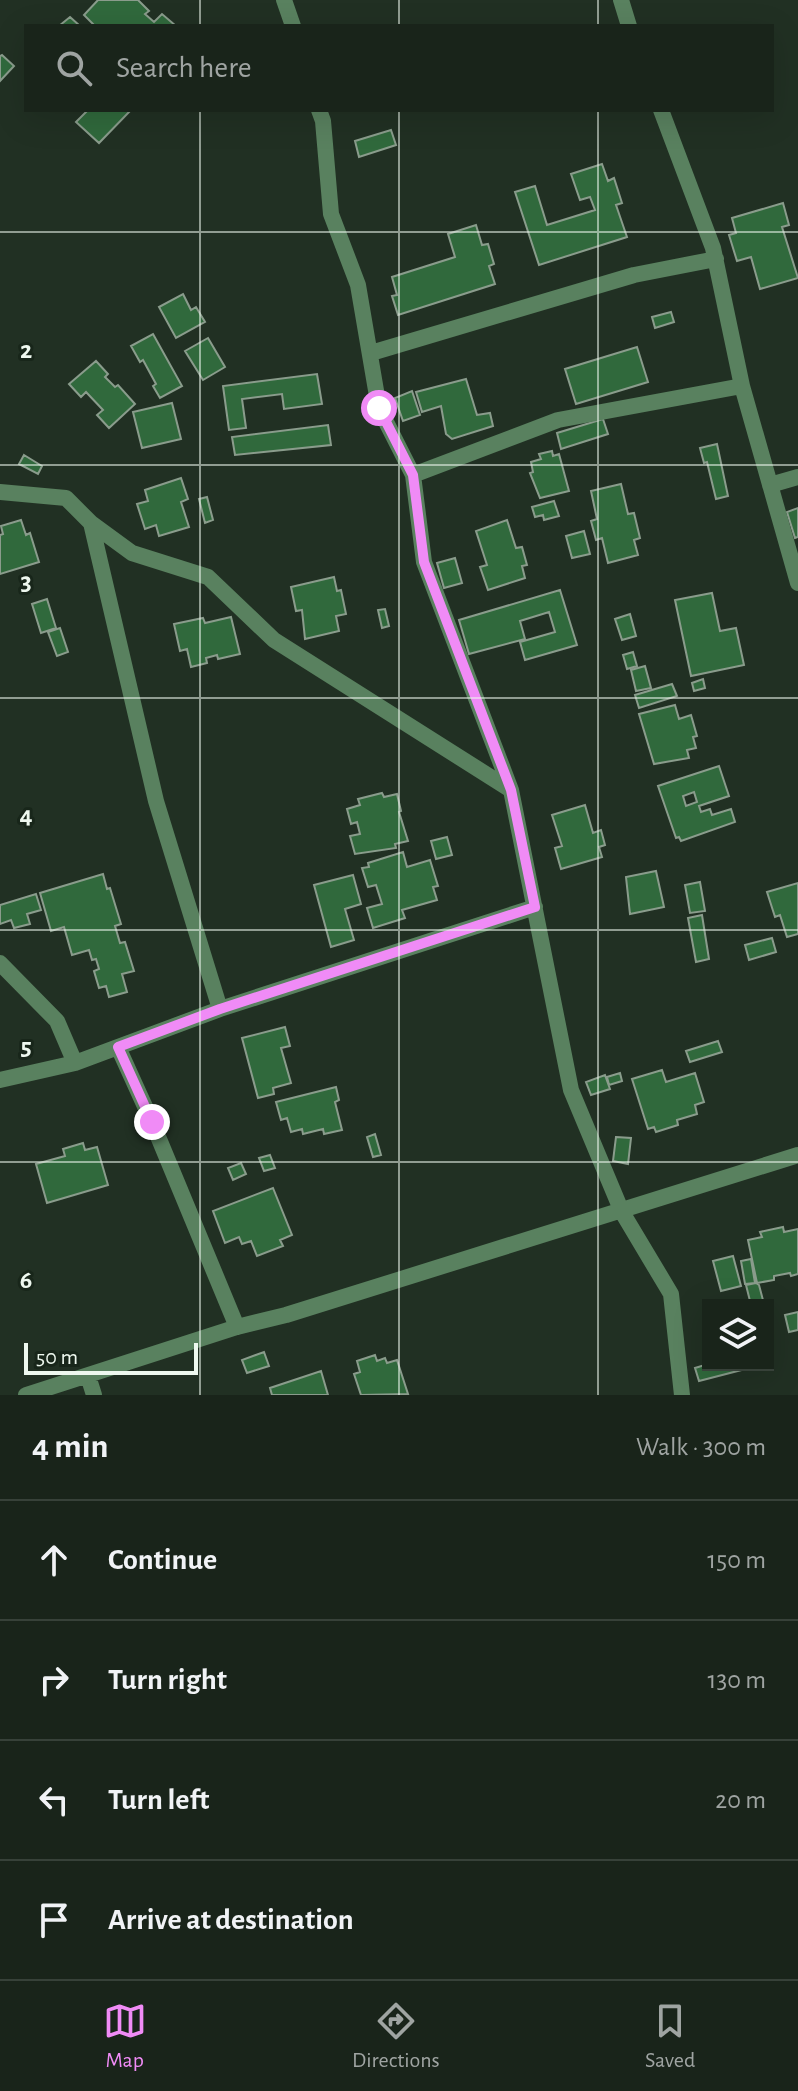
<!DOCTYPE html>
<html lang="en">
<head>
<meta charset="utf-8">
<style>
	body { margin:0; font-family:"Alegreya Sans",sans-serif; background:#222c23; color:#f1f3f6 }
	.controls { position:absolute; right:24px; bottom:24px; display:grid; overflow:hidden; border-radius:0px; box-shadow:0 8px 32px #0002 }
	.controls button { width:72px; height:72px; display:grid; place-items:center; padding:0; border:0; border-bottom:2px solid #374139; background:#19241a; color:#f1f3f6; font:40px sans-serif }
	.scale { position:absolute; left:24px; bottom:20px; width:174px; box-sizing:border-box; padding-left:8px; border:4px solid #eef8ef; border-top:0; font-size:22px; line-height:28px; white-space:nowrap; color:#eef8ef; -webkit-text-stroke:6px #18261a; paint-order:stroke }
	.stop { position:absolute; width:24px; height:24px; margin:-18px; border:6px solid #f08bf6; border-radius:50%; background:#fff }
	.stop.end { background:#f08bf6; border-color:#fff; box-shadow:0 2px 8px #0008 }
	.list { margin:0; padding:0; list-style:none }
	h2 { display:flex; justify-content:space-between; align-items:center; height:104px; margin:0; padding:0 32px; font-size:34px }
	h2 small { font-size:26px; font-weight:400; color:#9fa4a2 }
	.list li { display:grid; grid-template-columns:52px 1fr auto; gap:24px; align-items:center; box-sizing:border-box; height:120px; padding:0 32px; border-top:2px solid #374139 }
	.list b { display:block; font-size:30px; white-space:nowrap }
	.list em { font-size:26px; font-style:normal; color:#9fa4a2 }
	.icon { flex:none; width:44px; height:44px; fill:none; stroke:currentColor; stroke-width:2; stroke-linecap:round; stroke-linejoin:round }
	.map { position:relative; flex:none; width:798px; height:1395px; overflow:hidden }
	.search { position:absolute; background:#19241a; box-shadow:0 8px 32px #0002; left:24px; right:24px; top:24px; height:88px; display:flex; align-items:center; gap:20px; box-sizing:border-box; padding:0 28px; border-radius:0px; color:#9fa4a2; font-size:30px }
	.sheet { height:584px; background:#19241a }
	nav { display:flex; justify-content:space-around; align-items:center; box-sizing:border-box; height:112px; border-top:2px solid #374139; background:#19241a; font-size:22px; color:#9fa4a2 }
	nav a { display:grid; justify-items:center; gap:4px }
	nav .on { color:#f08bf6 }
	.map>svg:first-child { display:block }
	.building { fill:#30693c; stroke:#8a9c8c; stroke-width:2; fill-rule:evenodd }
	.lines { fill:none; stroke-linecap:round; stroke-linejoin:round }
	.minor { stroke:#59815f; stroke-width:16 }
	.route { stroke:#f08bf6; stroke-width:10 }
	.grid { fill:none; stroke:#eef8ef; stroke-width:2; stroke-opacity:0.55 }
	.grid-label { font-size:26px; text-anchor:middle; font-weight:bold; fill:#eef8ef; stroke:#18261a; stroke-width:6; stroke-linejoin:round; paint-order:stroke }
</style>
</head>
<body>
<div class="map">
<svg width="798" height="1395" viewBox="0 0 798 1395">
	<rect width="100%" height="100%" fill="#213023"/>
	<!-- building -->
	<path class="building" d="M 98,0 L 138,0 L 149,11 L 145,14 L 154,22 L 162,14 L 176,26 L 95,26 L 84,15 Z
		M 70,17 L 80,26 L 59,26 Z
		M 2,55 L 14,66 L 0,81 L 0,56 Z
		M 88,110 L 131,110 L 99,143 L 76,122 Z
		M 391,130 L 396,145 L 359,157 L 355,141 Z
		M 602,164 L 608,181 L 614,178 L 622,203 L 616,205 L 627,237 L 539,265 L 515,192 L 535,186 L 547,225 L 595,210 L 590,197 L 580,200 L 571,174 Z
		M 783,203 L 789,225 L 782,227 L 798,278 L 760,289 L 751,257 L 737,261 L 729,235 L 736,233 L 732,218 Z
		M 476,225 L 482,245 L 488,244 L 494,264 L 489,266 L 495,284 L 398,315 L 392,296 L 397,295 L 392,277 L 455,257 L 448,234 Z
		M 183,294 L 191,310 L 196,307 L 205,322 L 176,338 L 159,307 Z
		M 671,312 L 674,322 L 655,328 L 652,317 Z
		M 153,334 L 182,386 L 160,398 L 153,386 L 156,384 L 143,360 L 140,362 L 131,346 Z
		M 208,338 L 225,367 L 203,380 L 185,351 Z
		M 637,347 L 648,382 L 576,404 L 565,369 Z
		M 96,361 L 108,374 L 105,377 L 115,387 L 118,385 L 135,404 L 109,428 L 97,415 L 103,410 L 86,392 L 81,397 L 69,384 Z
		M 317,374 L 322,404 L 284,409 L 282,394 L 242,399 L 246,428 L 229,430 L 223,386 Z
		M 466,379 L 477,415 L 490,413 L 493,426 L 452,439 L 446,434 L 441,406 L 422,412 L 416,392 Z
		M 412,391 L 420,415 L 403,421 L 395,398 Z
		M 172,403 L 181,439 L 142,448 L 133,412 Z
		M 603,419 L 608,434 L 561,449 L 557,433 Z
		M 328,425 L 331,445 L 235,455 L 232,437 Z
		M 717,444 L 728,496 L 716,499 L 707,462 L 704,463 L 700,448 Z
		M 552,451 L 553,456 L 559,454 L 569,491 L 540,498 L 530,473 L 533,472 L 531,462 L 541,459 L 539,454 Z
		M 24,455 L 42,466 L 38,474 L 19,464 Z
		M 181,478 L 188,499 L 181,502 L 189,527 L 159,536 L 156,525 L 145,529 L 137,504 L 148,501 L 145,490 Z
		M 621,484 L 628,514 L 634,513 L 640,538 L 634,540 L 638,555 L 608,563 L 602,538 L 596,540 L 591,521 L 597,519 L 591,491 Z
		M 207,497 L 213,520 L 205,523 L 199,499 Z
		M 554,501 L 559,516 L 544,520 L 543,515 L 535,517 L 532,507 Z
		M 798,508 L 798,537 L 795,538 L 787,512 Z
		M 21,520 L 26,535 L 30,533 L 39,562 L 0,574 L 0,535 L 3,534 L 1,526 Z
		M 507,520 L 516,548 L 522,547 L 527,565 L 522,566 L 525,578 L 488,590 L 480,567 L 487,565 L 476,531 Z
		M 584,531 L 590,554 L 572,558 L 566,536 Z
		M 455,558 L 462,583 L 444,588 L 437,563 Z
		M 334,577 L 337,591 L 341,590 L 346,614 L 336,616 L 339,631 L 305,639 L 302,610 L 296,611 L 291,587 Z
		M 560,590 L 577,645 L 525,660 L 520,642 L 555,632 L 549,612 L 520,621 L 525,639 L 469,654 L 459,620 Z
		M 712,593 L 720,631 L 736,628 L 744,665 L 691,676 L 675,600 Z
		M 47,599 L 56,628 L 41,633 L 32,604 Z
		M 385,609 L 389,626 L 382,628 L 378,610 Z
		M 630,614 L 636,636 L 622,640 L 615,619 Z
		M 231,617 L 240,654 L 218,659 L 217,655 L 206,658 L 207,663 L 191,667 L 187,649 L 180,651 L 174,624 L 203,618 L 205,623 Z
		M 60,628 L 68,652 L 57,656 L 48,632 Z
		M 633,652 L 637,666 L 627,669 L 623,655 Z
		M 645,666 L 651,688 L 636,691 L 631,670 Z
		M 703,679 L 705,688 L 694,691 L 692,683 Z
		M 672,684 L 677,696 L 639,708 L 635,695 Z
		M 675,705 L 679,719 L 691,715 L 697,736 L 693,737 L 696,748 L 687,750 L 689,758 L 654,764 L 639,714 Z
		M 719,766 L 729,796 L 699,806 L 701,812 L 710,809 L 712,815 L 731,809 L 735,822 L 681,841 L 679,837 L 676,838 L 658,786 ZM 694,792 L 697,802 L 686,806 L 683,796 Z
		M 382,793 L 384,797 L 397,794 L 401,811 L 399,812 L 408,841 L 395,844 L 396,848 L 355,854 L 350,836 L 360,834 L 357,822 L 351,824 L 347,809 L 360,805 L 358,799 Z
		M 585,805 L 593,833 L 601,830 L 605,845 L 599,847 L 602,857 L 561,869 L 555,848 L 562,846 L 552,815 Z
		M 447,837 L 452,855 L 436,859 L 431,841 Z
		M 403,852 L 407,867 L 430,860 L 438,886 L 433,887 L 437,900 L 402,910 L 405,918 L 373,928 L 367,908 L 382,904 L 376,885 L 368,887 L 362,868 L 369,867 L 368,863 Z
		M 656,871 L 664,907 L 630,914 L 626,877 Z
		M 103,874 L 107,889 L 110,888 L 121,924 L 115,926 L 120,943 L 125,942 L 134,971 L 122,974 L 127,992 L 109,997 L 106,986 L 99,988 L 94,971 L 99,969 L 96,959 L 92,960 L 89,950 L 72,955 L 64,927 L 51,931 L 40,893 Z
		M 353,875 L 361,904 L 345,909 L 354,940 L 331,947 L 314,885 Z
		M 700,882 L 705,911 L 690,913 L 685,885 Z
		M 798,883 L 798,934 L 787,937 L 780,915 L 775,917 L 767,892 Z
		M 36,894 L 41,910 L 27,914 L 30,924 L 14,928 L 11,920 L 0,924 L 0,905 Z
		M 702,915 L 709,959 L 696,962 L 688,918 Z
		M 772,938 L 776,952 L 749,960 L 745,945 Z
		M 285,1027 L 290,1046 L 281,1048 L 291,1083 L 273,1088 L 274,1094 L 258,1098 L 242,1038 Z
		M 718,1041 L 722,1052 L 690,1062 L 686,1051 Z
		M 662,1070 L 666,1082 L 695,1073 L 704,1102 L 695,1105 L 697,1114 L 677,1120 L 678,1125 L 656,1132 L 654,1127 L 648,1129 L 632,1079 Z
		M 620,1073 L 622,1081 L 609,1085 L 607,1077 Z
		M 605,1075 L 610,1089 L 591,1095 L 586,1082 Z
		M 336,1087 L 339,1100 L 335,1102 L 342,1130 L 324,1134 L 323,1129 L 303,1134 L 302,1129 L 291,1132 L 287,1118 L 281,1120 L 276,1102 Z
		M 375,1134 L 381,1155 L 373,1157 L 367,1137 Z
		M 616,1137 L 631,1138 L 628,1164 L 613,1161 Z
		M 83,1143 L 85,1150 L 97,1147 L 108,1185 L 47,1203 L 36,1164 L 65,1156 L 63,1149 Z
		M 270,1155 L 275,1168 L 264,1171 L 259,1158 Z
		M 241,1163 L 246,1174 L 233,1180 L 228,1168 Z
		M 273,1188 L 292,1235 L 280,1240 L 283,1246 L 257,1256 L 251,1241 L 242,1244 L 239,1237 L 225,1243 L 213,1211 Z
		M 783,1227 L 784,1232 L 798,1229 L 798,1274 L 791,1276 L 790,1273 L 774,1276 L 774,1280 L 757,1283 L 748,1240 L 762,1237 L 760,1232 Z
		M 733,1256 L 741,1286 L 721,1291 L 713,1261 Z
		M 751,1259 L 755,1283 L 745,1284 L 741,1261 Z
		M 756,1283 L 759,1285 L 764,1304 L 751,1305 L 746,1285 Z
		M 798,1312 L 798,1330 L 789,1332 L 785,1315 Z
		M 264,1352 L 269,1366 L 247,1373 L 242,1360 Z
		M 375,1355 L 377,1361 L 385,1358 L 387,1363 L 397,1360 L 408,1394 L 361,1395 L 354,1374 L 360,1372 L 357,1361 Z
		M 708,1364 L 708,1365 L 761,1365 L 699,1381 L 695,1368 Z
		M 321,1371 L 328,1395 L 272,1395 L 270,1388 Z"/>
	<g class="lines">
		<!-- minor -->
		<path class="minor" d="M 284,0 L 293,26
			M 621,0 L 629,26
			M 319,110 L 323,121 L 331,214 L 358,285 L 379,408 L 413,475 L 424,562 L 511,790 L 571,1090 L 622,1212 L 671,1294 L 682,1395
			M 661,110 L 713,248 L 742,386 L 798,583
			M 371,353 L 634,275 L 716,259
			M 413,475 L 558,420 L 742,386
			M 770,485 L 798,477
			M 0,492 L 66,498 L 91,523 L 132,553 L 208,577 L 274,640 L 511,790
			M 91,523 L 156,801 L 220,1009
			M 0,963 L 57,1021 L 75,1063
			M 118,1047 L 152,1122 L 237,1327
			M 0,1080 L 75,1063 L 220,1009 L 535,907
			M 88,1376 L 94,1395
			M 26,1395 L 237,1327 L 286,1315 L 798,1155"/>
	</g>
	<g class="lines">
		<!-- route -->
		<path class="route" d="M 152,1122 L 118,1047 L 220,1009 L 535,907 L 511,790 L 424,562 L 413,475 L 379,408"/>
	</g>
	<!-- grid -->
	<path class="grid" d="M 200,0 L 200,26M 399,0 L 399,26M 598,0 L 598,26M 200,110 L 200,1395M 399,110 L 399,1395M 598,110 L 598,1395M 0,232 L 798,232M 0,465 L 798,465M 0,698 L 798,698M 0,930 L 798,930M 0,1162 L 798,1162"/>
	<g class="grid-label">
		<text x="26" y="358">2</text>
		<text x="26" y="590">3</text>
		<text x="26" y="823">4</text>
		<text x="26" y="1055">5</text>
		<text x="26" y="1288">6</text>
	</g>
</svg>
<div class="controls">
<button><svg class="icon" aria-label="layers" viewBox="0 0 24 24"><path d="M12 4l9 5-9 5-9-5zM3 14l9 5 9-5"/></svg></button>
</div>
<div class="scale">50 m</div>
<div class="stop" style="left:379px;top:408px"></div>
<div class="stop end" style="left:152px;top:1122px"></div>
<div class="search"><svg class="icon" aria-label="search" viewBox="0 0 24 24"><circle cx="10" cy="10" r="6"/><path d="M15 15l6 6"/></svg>Search here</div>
</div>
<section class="sheet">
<h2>4 min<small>Walk · 300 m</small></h2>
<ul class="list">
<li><svg class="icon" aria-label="ahead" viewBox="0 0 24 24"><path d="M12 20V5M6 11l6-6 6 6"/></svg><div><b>Continue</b></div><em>150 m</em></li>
<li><svg class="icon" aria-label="right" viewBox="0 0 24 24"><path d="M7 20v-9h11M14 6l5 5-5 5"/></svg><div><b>Turn right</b></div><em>130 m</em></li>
<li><svg class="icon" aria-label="left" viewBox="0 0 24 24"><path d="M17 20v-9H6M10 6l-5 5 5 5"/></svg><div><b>Turn left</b></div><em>20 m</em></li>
<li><svg class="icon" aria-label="arrive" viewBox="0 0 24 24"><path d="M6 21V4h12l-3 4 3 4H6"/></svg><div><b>Arrive at destination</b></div></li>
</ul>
</section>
<nav>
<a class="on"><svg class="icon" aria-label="map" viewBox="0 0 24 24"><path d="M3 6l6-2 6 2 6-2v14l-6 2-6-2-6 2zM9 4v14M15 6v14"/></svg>Map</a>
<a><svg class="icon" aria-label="directions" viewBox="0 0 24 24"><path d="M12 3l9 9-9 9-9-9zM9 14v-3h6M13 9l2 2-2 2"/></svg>Directions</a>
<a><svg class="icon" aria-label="saved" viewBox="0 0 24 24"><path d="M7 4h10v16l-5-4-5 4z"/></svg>Saved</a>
</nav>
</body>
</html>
